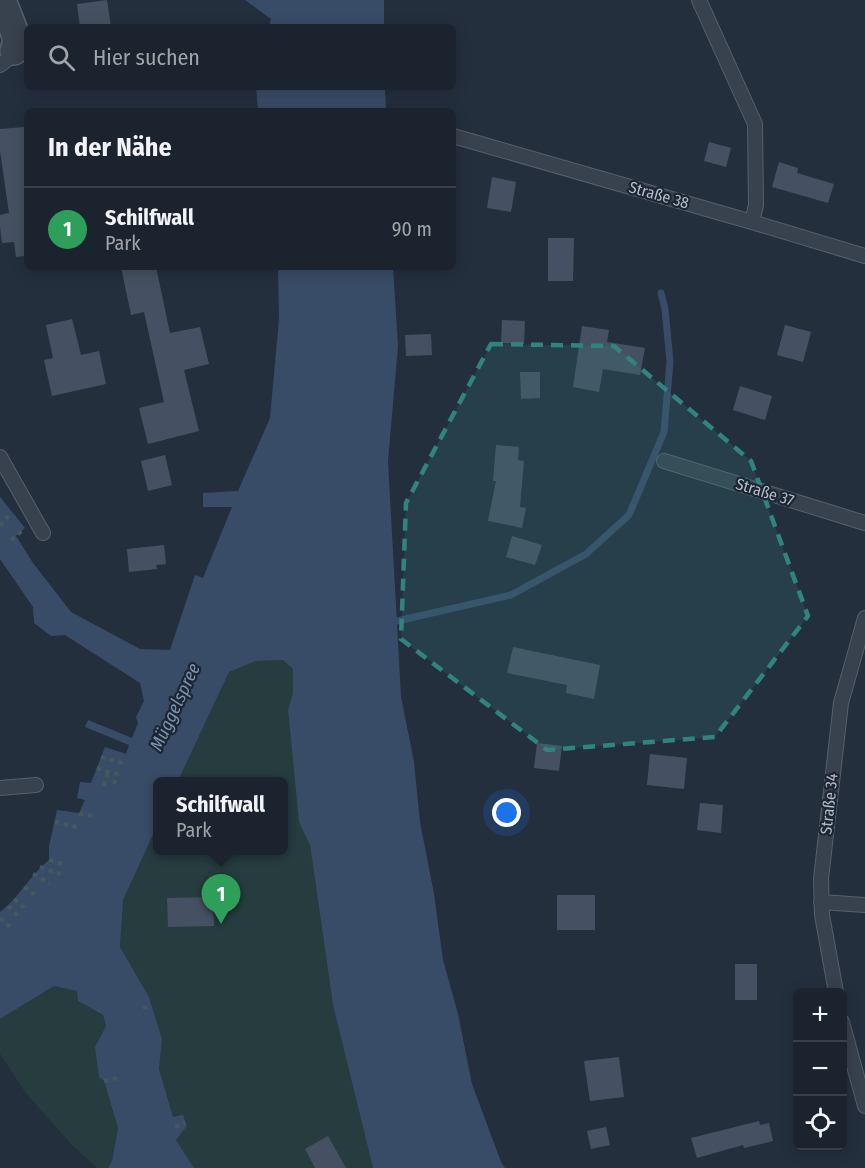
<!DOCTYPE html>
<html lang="de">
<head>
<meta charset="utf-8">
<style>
	body { margin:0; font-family:"Fira Sans Condensed",sans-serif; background:#282f3a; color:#f1f3f6 }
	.controls { position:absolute; right:18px; bottom:18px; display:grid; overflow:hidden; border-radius:9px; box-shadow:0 3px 15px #0003 }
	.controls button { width:54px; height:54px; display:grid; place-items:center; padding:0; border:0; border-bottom:2px solid #39404a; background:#1b232e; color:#f1f3f6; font:30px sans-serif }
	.you { position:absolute; left:507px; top:813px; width:21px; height:21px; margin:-15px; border:4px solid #fff; border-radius:50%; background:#1a73e8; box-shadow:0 0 0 9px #1a73e833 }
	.badge { display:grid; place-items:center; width:39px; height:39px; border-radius:50%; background:#8ab4f8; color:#fff; font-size:20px; font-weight:700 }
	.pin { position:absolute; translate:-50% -50px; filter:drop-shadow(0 2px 3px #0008) }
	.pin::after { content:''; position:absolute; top:32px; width:21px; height:18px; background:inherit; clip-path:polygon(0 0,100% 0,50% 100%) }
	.popup { position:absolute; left:153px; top:777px; width:135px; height:78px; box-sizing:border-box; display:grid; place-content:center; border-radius:9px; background:#1b232e; filter:drop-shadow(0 2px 4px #0005); font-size:20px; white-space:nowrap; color:#a0a4aa }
	.popup b { font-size:22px; color:#f1f3f6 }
	.popup::after { content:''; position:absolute; left:50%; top:100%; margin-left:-12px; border:12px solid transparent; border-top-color:#1b232e }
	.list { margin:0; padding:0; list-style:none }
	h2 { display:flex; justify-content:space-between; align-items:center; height:78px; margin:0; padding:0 24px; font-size:26px }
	h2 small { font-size:20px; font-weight:400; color:#a0a4aa }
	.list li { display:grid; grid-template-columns:39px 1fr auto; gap:18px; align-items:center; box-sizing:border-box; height:84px; padding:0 24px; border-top:2px solid #39404a }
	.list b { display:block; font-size:22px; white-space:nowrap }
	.list p { margin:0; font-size:20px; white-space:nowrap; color:#a0a4aa }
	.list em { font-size:20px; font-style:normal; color:#a0a4aa }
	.icon { flex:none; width:33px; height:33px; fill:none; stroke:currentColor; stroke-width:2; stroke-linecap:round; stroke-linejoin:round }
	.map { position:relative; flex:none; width:865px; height:1168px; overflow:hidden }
	.search { position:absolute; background:#1b232e; box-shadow:0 3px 15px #0003; left:24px; top:24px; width:432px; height:66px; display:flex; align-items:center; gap:15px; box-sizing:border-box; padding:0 21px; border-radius:9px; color:#a0a4aa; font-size:22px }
	.panel { position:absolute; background:#1b232e; box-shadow:0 3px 15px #0003; left:24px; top:108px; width:432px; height:162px; border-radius:9px }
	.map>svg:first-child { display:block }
	.green { fill:#263c3f }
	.water { fill:#394c67 }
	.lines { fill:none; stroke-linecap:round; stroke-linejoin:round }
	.stream { stroke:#394c67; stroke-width:7 }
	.building { fill:#455162 }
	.lane-casing { stroke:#565f6c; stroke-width:16 }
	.street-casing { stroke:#565f6c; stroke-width:30 }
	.path { stroke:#44595c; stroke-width:4; stroke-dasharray:4.5 4.5; stroke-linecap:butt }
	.lane { stroke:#38414e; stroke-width:14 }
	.street { stroke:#38414e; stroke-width:27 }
	.marked { fill:#308480; fill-opacity:0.2; stroke:#308480; stroke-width:4.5; stroke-dasharray:12 8; stroke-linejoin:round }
	.labels { text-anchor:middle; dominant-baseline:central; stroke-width:4.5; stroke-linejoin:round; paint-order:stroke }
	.street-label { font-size:16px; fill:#b4bcc9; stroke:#1d2633 }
	.water-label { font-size:18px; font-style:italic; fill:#7c92b1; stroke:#1d2633 }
</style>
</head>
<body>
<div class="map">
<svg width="865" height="1168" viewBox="0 0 865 1168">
	<rect width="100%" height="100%" fill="#242f3e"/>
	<!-- green -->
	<path class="green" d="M 283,660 L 293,668 L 293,693 L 288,710 L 299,822 L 310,845 L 333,1005 L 373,1168 L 194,1168 L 176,1140 L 187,1126 L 183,1116 L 173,1118 L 159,1069 L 162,1039 L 149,997 L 120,947 L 123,900 L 158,824 L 158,850 L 284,850 L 284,782 L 178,781 L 229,672 L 256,661 Z
		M 54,986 L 77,991 L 78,1001 L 103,1015 L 106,1026 L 95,1047 L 104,1081 L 118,1128 L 112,1161 L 108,1168 L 97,1168 L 71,1144 L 25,1092 L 0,1054 L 0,1019 Z"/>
	<!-- water -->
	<path class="water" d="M 245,0 L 384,0 L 384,27 L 269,27 L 271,19 Z
		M 256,87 L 385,87 L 386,111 L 258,111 Z
		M 278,267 L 393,267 L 398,346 L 388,461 L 401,697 L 414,762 L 420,822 L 434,894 L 443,960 L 458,1014 L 472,1084 L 501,1162 L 505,1168 L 373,1168 L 333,1005 L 310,845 L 299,822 L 288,710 L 293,693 L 293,669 L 283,660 L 256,661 L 229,672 L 178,781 L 158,782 L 158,824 L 123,900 L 120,947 L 149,997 L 158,1026 L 162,1039 L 159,1069 L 173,1117 L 183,1115 L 187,1126 L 176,1140 L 194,1168 L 108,1168 L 112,1161 L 118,1128 L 104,1081 L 99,1077 L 95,1047 L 106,1026 L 103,1015 L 78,1001 L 77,991 L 54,986 L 0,1019 L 0,912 C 19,898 30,875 49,860 L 49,846 L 57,810 L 79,813 L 85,800 L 77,798 L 80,782 L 91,783 L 105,747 L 126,754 L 129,745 L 85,727 L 88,720 L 132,738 L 138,723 L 136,717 L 144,701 L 140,683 L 65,635 L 51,636 L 34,623 L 33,607 L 0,559 L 0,497 L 25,528 L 16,536 L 33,563 L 71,612 L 140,649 L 170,650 L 195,575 L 203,578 L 232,507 L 203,507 L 203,493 L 238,491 L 270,418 L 279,319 Z"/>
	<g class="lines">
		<!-- stream -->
		<path class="stream" d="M 397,621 L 511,595 L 586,554 L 629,515 L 664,432 L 670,362 L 665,309 L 661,293"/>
	</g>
	<!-- building -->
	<path class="building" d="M 107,0 L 111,27 L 80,27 L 77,4 Z
		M 24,127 L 27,157 L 27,256 L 16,257 L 14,242 L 2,243 L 0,227 L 0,215 L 9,213 L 0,151 L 0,129 Z
		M 709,142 L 731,148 L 726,167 L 704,161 Z
		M 779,162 L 798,168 L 797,173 L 834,184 L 828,203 L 772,187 Z
		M 492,177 L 516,182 L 511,212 L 487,208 Z
		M 548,238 L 574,238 L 573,281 L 548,281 Z
		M 121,267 L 156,267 L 170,333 L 200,327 L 209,364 L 184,370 L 199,431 L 148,444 L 139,408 L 164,402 L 144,312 L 131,315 Z
		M 72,319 L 81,355 L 99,351 L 106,384 L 52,396 L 44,360 L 53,358 L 46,325 Z
		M 502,320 L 525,321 L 524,344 L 501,343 Z
		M 785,325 L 811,332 L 803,362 L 777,355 Z
		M 582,326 L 609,330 L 607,342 L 645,348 L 640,375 L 603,369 L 599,392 L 573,387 Z
		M 431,334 L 432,355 L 406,356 L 405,335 Z
		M 520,372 L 540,372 L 540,398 L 521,399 Z
		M 740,386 L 772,396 L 765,420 L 733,410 Z
		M 496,445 L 519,447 L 518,460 L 524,461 L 520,507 L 526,508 L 522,528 L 488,521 L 496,481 L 493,481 Z
		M 165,455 L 172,485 L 148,491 L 141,461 Z
		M 512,536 L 542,545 L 535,565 L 506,557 Z
		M 164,545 L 166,564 L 156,565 L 157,569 L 129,572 L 127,549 Z
		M 513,647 L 600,665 L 594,699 L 566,693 L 567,685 L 507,673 Z
		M 537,743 L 562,746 L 559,771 L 534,768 Z
		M 650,754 L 687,758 L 684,789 L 647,785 Z
		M 700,803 L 723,805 L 721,833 L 697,830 Z
		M 557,895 L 595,895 L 595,930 L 557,930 Z
		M 213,897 L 214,926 L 168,927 L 167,898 Z
		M 735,964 L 757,964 L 757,1000 L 735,1000 Z
		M 619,1057 L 624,1097 L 590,1101 L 584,1061 Z
		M 759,1121 L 760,1125 L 769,1123 L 773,1141 L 744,1148 L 743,1145 L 697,1158 L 691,1138 Z
		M 606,1127 L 610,1145 L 591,1149 L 587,1131 Z
		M 328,1136 L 346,1168 L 315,1168 L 305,1149 Z"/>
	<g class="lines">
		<defs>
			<path id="lane" d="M 699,0 L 755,124 L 756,205 L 752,222
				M 0,65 L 9,58 L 14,51
				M 453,136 L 752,222 L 865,256
				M 0,457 L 43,533
				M 664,461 L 865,523
				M 0,788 L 36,785
				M 821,902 L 865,905
				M 836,992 L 822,915 L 821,879 L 841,703 L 865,618
				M 842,1022 L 865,1106"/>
			<path id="street" d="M 2,0 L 14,31 L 17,40 L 14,51"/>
		</defs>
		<!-- lane casing -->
		<use href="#lane" class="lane-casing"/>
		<!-- street casing -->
		<use href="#street" class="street-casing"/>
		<!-- path -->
		<path class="path" d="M 0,526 L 11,513
			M 11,540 L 22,531
			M 101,757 L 123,763
			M 97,768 L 117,774 L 113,788
			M 104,786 L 108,771
			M 79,814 L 94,816
			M 55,822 L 77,827
			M 49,860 L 63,864
			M 40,867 L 61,874
			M 33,874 L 50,883
			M 24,887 L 38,897
			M 14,899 L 27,910
			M 8,906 L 21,919
			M 0,918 L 10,927
			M 143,1008 L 151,1006
			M 104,1081 L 119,1078
			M 175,1127 L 185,1123"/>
		<!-- lane -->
		<use href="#lane" class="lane"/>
		<!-- street -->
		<use href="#street" class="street"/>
	</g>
	<!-- marked area -->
	<path class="marked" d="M 491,344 L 614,346 L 751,461 L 808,616 L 715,737 L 547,750 L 401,639 L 406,503 Z"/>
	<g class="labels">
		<!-- street labels -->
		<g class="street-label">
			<text transform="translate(659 195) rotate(16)">Straße 38</text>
			<text transform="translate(765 492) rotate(17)">Straße 37</text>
			<text transform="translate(829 804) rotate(-84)">Straße 34</text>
		</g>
		<!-- water labels -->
		<g class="water-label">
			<text transform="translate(175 707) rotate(-65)">Müggelspree</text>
		</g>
	</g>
</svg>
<div class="controls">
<button>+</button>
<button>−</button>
<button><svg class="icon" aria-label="locate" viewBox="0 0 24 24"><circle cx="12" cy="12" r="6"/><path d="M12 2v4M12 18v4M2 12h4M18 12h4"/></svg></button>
</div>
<div class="you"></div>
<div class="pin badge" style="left:221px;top:924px;background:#2e9e5b">1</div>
<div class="popup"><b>Schilfwall</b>Park</div>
<div class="search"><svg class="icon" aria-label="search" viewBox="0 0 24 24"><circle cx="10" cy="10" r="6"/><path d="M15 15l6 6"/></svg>Hier suchen</div>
<section class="panel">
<h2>In der Nähe<small></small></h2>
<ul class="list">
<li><span class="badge" style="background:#2e9e5b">1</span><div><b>Schilfwall</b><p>Park</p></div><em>90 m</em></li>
</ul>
</section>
</div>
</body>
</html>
